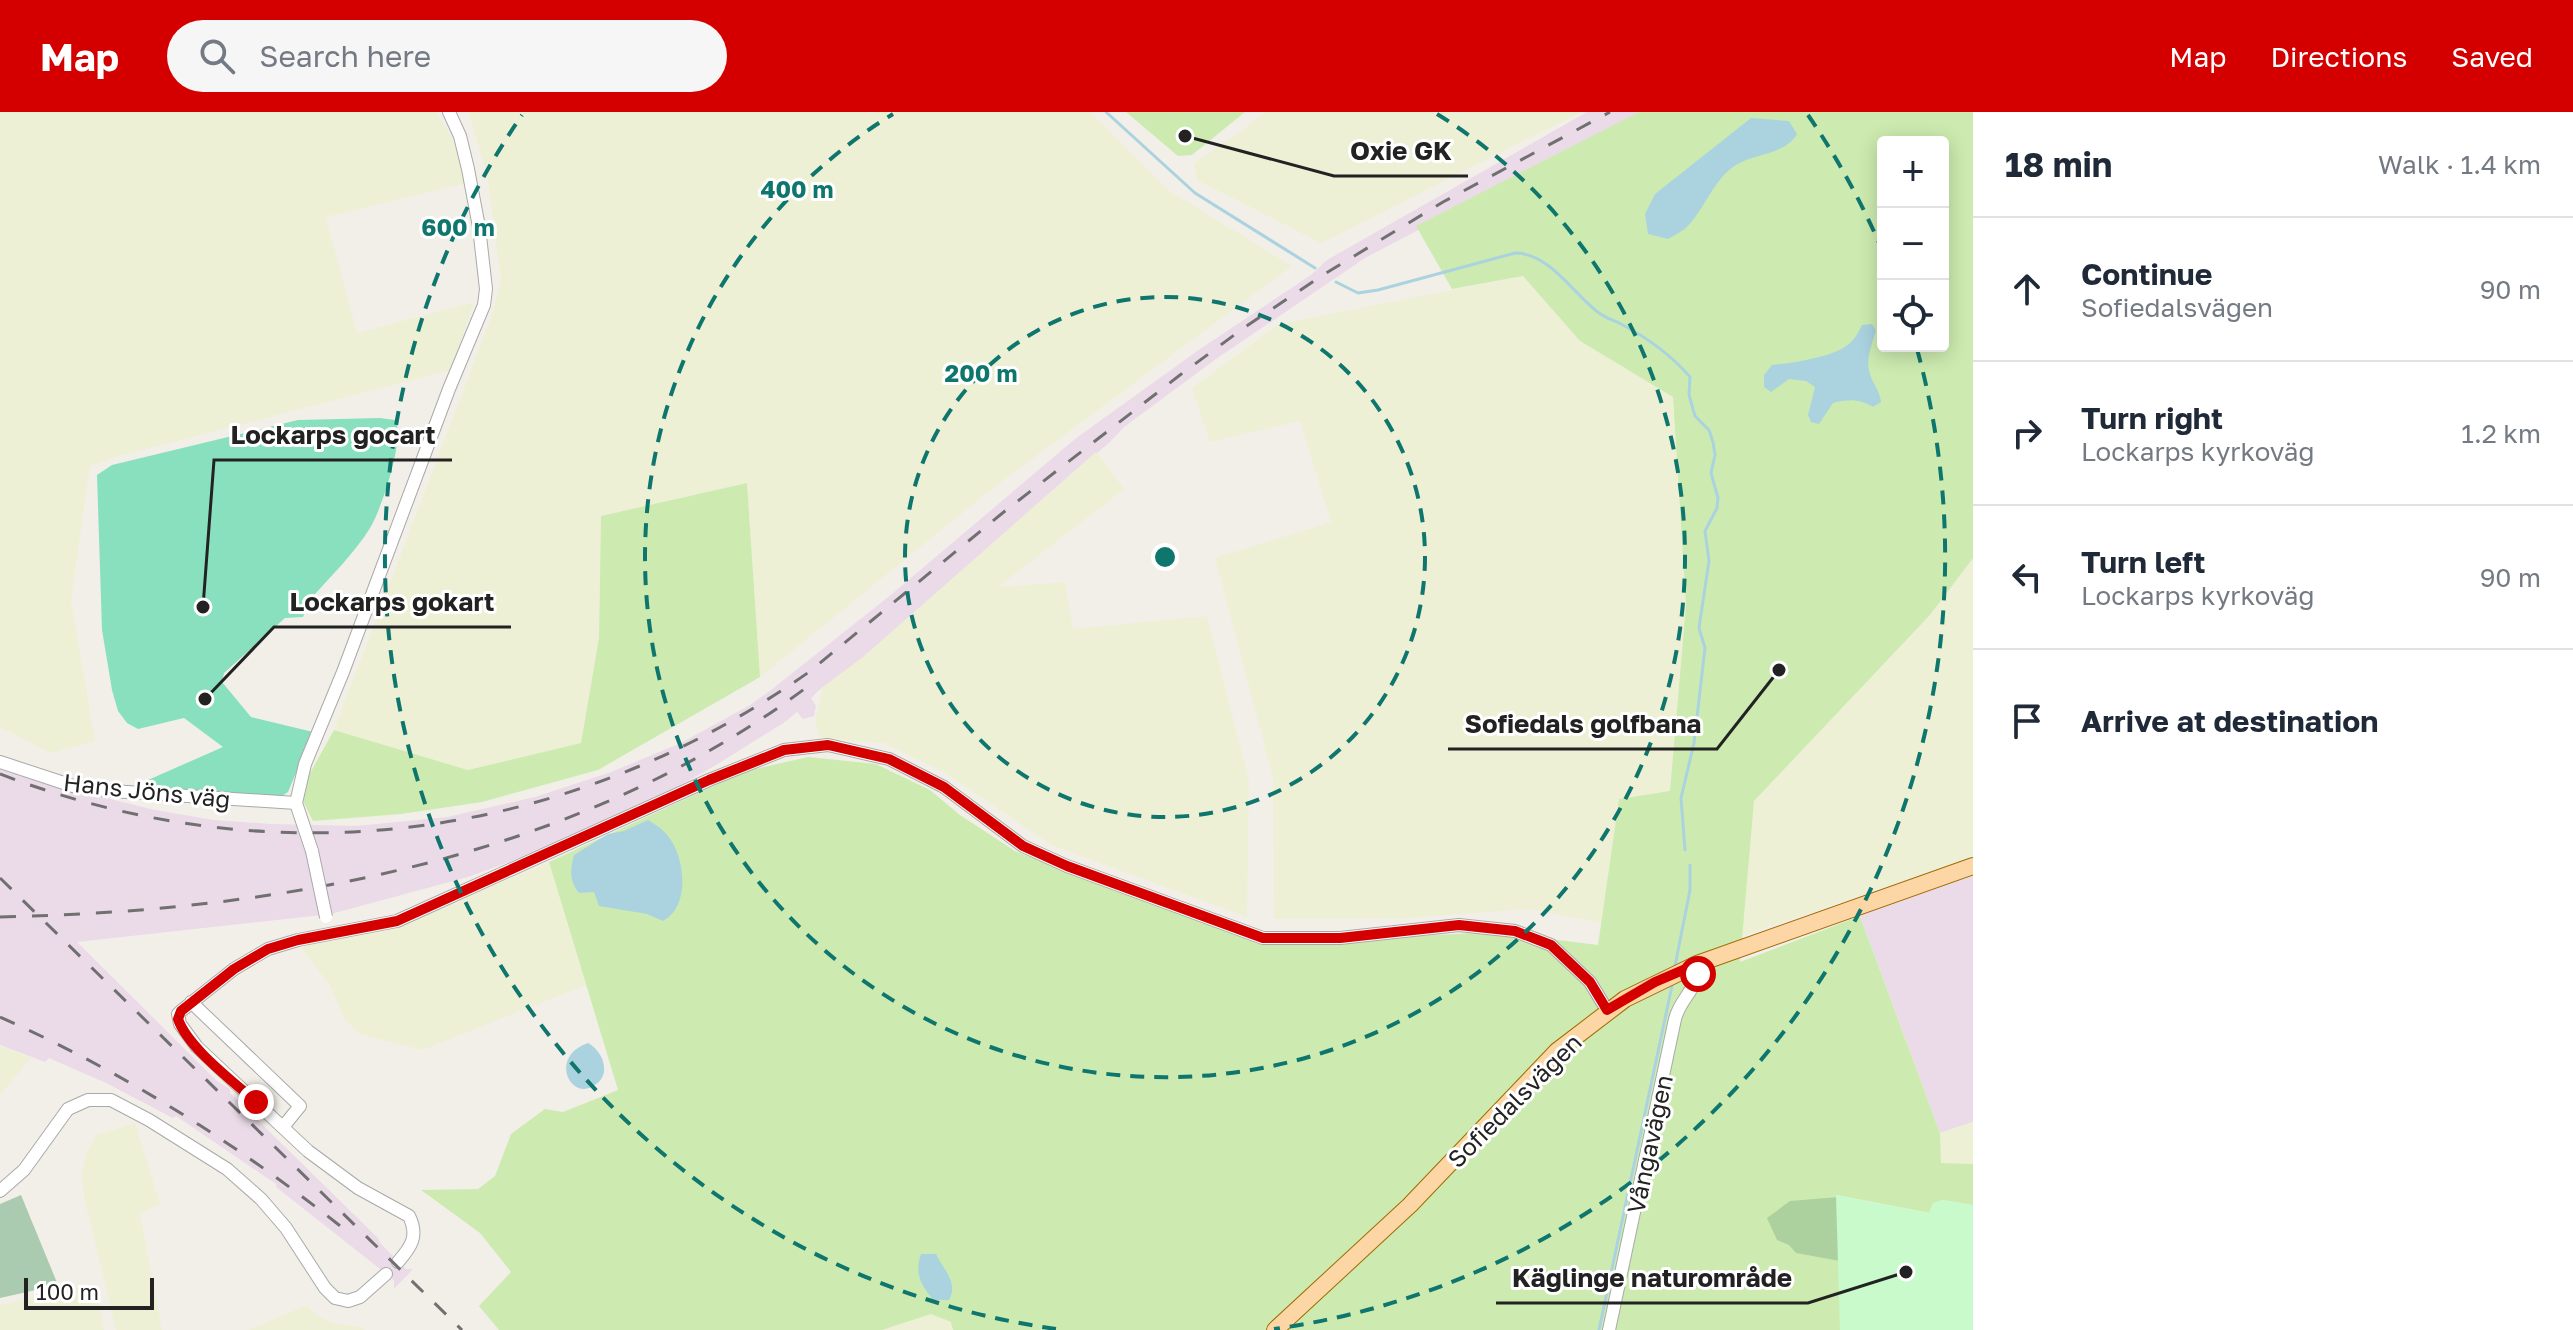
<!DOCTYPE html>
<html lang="en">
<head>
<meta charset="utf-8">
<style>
	body { margin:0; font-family:"Golos Text",sans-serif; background:#f6f6f7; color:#1f2937 }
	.controls { position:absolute; right:24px; top:24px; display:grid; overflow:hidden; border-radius:8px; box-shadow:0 4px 20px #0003 }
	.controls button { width:72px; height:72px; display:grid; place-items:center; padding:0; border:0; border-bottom:2px solid #e0e1e3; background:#fff; color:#1f2937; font:40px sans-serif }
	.scale { position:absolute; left:24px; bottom:20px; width:130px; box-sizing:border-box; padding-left:8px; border:4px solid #222; border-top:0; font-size:22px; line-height:28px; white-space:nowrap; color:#222; -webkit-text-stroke:6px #fff; paint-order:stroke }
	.stop { position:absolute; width:24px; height:24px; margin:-18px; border:6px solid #d40000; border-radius:50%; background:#fff }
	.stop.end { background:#d40000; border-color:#fff; box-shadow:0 2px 8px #0008 }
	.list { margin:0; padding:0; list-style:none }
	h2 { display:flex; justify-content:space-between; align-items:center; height:104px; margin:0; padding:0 32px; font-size:34px }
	h2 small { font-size:26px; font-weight:400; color:#747a83 }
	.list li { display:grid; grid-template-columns:52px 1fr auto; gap:24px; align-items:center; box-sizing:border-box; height:144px; padding:0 32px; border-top:2px solid #e0e1e3 }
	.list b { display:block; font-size:30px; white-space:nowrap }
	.list p { margin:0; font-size:26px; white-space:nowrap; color:#747a83 }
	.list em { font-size:26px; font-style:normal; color:#747a83 }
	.icon { flex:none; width:44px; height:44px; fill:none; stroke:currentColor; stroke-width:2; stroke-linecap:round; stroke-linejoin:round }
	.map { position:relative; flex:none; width:1973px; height:1218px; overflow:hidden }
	header { display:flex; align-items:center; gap:48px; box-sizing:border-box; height:112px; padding:0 40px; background:#d40000; color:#fff }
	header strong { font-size:38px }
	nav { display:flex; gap:44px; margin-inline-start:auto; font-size:28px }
	.search { width:560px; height:72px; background:#f6f6f7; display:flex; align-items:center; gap:20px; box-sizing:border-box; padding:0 28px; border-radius:44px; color:#747a83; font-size:30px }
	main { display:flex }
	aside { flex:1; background:#fff }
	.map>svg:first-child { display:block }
	.industrial { fill:#ebdbe8 }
	.farmland { fill:#eef0d5 }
	.grass { fill:#cdebb0; fill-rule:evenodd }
	.forest { fill:#add19e }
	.cemetery { fill:#aacbaf }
	.park { fill:#c8facc }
	.pitch { fill:#88e0be }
	.water { fill:#aad3df }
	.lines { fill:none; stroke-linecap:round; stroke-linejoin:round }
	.stream { stroke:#aad3df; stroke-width:3 }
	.minor-casing { stroke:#a9a9a9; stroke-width:14 }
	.major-casing { stroke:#a06b00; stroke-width:18 }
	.minor { stroke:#fff; stroke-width:12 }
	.major { stroke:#fcd6a4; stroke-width:16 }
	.rail { stroke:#707070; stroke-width:3; stroke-dasharray:16 16; stroke-linecap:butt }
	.minor-bridge-casing { stroke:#a9a9a9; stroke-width:14; stroke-linecap:butt }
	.minor-bridge { stroke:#fff; stroke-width:12 }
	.route { stroke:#d40000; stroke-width:10 }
	.ring { fill:none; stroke:#0f766e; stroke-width:4; stroke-dasharray:14 10 }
	.labels { text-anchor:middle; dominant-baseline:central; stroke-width:6; stroke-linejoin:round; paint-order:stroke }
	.street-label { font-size:24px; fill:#222; stroke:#fff }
	.centre { fill:#0f766e; stroke:#fff; stroke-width:4 }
	.ring-label { font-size:24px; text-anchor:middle; font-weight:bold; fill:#0f766e; stroke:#fff; stroke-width:6; stroke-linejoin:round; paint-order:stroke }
	.leader { fill:none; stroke:#222; stroke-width:3 }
	.callout-dot { fill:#222; stroke:#fff; stroke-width:3 }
	.callout-label { font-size:26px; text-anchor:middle; font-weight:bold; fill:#222; stroke:#fff; stroke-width:6; stroke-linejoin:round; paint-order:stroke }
</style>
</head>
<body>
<header>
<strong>Map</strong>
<div class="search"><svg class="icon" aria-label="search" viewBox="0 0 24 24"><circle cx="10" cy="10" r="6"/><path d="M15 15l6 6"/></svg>Search here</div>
<nav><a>Map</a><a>Directions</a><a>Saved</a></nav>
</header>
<main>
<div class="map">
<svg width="1973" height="1218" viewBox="0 0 1973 1218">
	<rect width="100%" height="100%" fill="#f2efe9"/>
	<!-- industrial -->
	<path class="industrial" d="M 1587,0 L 1643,0 L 1365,146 L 1216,247 L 1124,315 L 1110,330 L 857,552 L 819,578 L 811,586 L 816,594 L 814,604 L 803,607 L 797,600 L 785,610 L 716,653 L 649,691 L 548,736 L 468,765 L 331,802 L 77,830 L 217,969 L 230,977 L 230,981 L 378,1126 L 380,1131 L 406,1157 L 413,1157 L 394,1177 L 394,1168 L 276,1075 L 276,1072 L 176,1004 L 173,1006 L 106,971 L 49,946 L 45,950 L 0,933 L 0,654 L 50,672 L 155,698 L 214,708 L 271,712 L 356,714 L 447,705 L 535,685 L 611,660 L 681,631 L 750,593 L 771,578 L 892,482 L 1075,327 L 1200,237 L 1311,163 L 1327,148 Z
		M 1973,745 L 1973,1010 L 1940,1021 L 1854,787 Z"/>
	<!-- farmland -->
	<path class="farmland" d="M 0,0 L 437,0 L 454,30 L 466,71 L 326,105 L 357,221 L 474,190 L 451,258 L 119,344 L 90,354 L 71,489 L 95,629 L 51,641 L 0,615 Z
		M 468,0 L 1091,0 L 1168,78 L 1292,154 L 998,372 L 760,565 L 747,371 L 601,404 L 599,526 L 581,631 L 468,658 L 334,618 L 492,203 L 501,168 L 487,62 Z
		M 1264,0 L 1582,0 L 1321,131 L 1197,68 L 1194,51 L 1239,21 Z
		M 1523,164 L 1580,229 L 1673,285 L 1686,493 L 1670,680 L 1619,687 L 1601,811 L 1530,797 L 1394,807 L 1274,807 L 1273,666 L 1215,446 L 1331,410 L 1300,309 L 1210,330 L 1192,276 L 1279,212 Z
		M 1096,340 L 1124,377 L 998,475 L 1065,470 L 1073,517 L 1207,504 L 1249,669 L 1247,805 L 1051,733 L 942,659 L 884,631 L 819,626 L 815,609 L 823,575 L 863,545 Z
		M 1973,446 L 1973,745 L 1742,824 L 1754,689 L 1930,503 Z
		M 549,750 L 586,873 L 422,938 L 359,922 L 344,907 L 330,873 L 301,836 L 333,825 L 395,815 Z
		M 0,934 L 31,946 L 0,983 Z
		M 1973,1010 L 1973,1052 L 1941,1052 L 1940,1021 Z
		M 135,1011 L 160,1092 L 140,1102 L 162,1218 L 116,1218 L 84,1085 L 82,1063 L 86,1041 L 96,1023 Z
		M 95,1172 L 104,1218 L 0,1218 L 0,1193 Z
		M 307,1193 L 317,1204 L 335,1212 L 362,1215 L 365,1218 L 248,1218 Z
		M 931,1201 L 952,1210 L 952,1218 L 882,1218 Z"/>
	<!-- grass -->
	<path class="grass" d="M 1126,0 L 1245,0 L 1192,43 L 1178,44 Z
		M 1639,0 L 1973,0 L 1973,446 L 1930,503 L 1754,689 L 1740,850 L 1860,804 L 1940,1021 L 1941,1051 L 1973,1052 L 1973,1093 L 1942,1088 L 1930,1101 L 1836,1083 L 1915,1218 L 953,1218 L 951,1210 L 931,1202 L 882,1218 L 499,1218 L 479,1194 L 511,1160 L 480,1121 L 421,1078 L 478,1077 L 495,1064 L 511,1022 L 545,997 L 563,1000 L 618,978 L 549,750 L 746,659 L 808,645 L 876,652 L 930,678 L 960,703 L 1015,739 L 1259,832 L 1494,820 L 1598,833 L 1619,687 L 1670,679 L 1686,493 L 1673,285 L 1580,229 L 1523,164 L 1452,177 L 1416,114 ZM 1883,30 L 1943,30 L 1943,234 L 1883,234 Z
		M 747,371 L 760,565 L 598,658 L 482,690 L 401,702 L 313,709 L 299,681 L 334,618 L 468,658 L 581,631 L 599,526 L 601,404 Z"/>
	<!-- forest -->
	<path class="forest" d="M 1838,1085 L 1973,1218 L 1851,1151 L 1796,1141 L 1789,1133 L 1777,1128 L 1767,1106 L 1790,1089 Z"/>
	<!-- cemetery -->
	<path class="cemetery" d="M 21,1083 L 58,1173 L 0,1186 L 0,1092 Z"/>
	<!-- park -->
	<path class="park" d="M 1836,1083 L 1929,1101 L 1933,1091 L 1942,1088 L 1973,1093 L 1973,1218 L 1840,1218 Z"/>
	<!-- pitch -->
	<path class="pitch" d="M 380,306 L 395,308 C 406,324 381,399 370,416 C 355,441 328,467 309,489 L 304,491 L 305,500 L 303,505 L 285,506 L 224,561 L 222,570 L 251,605 L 313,620 L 288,680 L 282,684 L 149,675 L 148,668 L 223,635 L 184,606 L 138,617 L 127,611 L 118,599 L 112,578 L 102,518 L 97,363 L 112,353 L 298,308 Z"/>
	<!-- water -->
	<path class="water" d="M 1751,6 L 1789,9 L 1797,22 C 1785,43 1754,41 1736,53 C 1714,67 1706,94 1689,113 C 1683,119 1675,123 1668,127 L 1648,122 L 1645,102 L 1655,82 Z
		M 1872,212 L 1876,218 C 1873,230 1866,246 1869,258 C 1871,270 1880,278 1881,290 L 1873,295 C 1859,287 1849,287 1833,291 L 1819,312 L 1811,310 L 1808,303 L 1815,275 L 1806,269 L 1789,267 L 1771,280 L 1764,275 L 1764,263 L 1772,253 C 1792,251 1837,245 1851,230 C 1856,225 1859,219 1862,213 Z
		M 648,708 C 656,713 663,717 668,724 C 685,745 691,794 663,809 L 647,802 L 599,794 L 594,780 L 579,781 C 569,768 570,759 574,743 L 608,722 L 624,719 Z
		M 588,931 C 597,936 604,946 604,956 C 605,962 601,969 596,972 C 572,992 547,945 588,931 Z
		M 921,1142 L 936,1142 C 943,1157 959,1171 949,1188 L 933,1188 C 921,1172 914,1162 921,1142 Z"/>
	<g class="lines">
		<!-- stream -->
		<path class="stream" d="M 1106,0 L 1195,81 L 1315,156
			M 1336,170 L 1358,181 L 1378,178 L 1515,141 C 1550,141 1573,182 1599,201 C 1605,206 1614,208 1621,212 C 1646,225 1671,243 1690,265 L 1689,283 L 1695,304 L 1709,318 L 1713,330 L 1715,343 L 1711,361 L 1718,386 L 1717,396 L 1705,419 L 1709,449 L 1699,516 L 1705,536 L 1694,631 L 1681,686 L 1685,738
			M 1675,854 L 1690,778 L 1690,753
			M 1599,1218 L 1673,869"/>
		<defs>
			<path id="minor" d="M 0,650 L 73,674 L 112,679 L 296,691
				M 312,739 L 296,691 L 305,652 L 343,560 L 449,277 L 484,193 L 486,177 L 479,115 L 468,57 L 460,24 L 449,0
				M 191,890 L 300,994 L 283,1015
				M 0,1079 L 24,1058 L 68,997 L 88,988 L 111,988 L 149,1008 L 227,1057 L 261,1087 L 286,1116 L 325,1176 L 335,1186 L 348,1189 L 360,1185 L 386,1162
				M 398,1150 C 411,1135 419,1124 409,1104 L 358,1076 L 308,1039 L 197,935 L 180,912 L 178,902 L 181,899 L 234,857 L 268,837 L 298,828 L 397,809 L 709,668 L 784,638 L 828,633 L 889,647 L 944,675 L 1023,734 L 1067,754 L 1263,826 L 1340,826 L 1459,813 L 1515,819 L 1551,833 L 1590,870 L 1607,898
				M 1609,1218 L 1675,907 C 1681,884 1699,878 1697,852"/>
			<path id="major" d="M 1275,1218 L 1410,1093 L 1557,939 L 1625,887 L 1697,852 L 1973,754"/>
		</defs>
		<!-- minor casing -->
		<use href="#minor" class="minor-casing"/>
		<!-- major casing -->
		<use href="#major" class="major-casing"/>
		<!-- minor -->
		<use href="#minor" class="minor"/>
		<!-- major -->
		<use href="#major" class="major"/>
		<!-- rail -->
		<path class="rail" d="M 0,662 C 276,768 568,729 809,560 L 1005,399 L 1180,263 L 1245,215 L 1323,163 L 1443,90 L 1610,0
			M 0,766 L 462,1218
			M 0,805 C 282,799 576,747 807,575
			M 0,905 C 126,961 242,1035 349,1121"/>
		<defs>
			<path id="minor-bridge" d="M 312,739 L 326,805"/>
		</defs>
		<!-- minor-bridge casing -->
		<use href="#minor-bridge" class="minor-bridge-casing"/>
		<!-- minor-bridge -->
		<use href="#minor-bridge" class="minor-bridge"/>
	</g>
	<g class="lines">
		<!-- route -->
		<path class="route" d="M 256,990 C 233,969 188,936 178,907 L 181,899 L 234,857 L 268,837 L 298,828 L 397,809 L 709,668 L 784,638 L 828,633 L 889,647 L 944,675 L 1023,734 L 1067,754 L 1263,826 L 1340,826 L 1459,813 L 1515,819 L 1551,833 L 1590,870 L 1607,898 L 1655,870 L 1697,852 L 1698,862"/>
	</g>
	<!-- distance rings -->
	<g class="ring">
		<circle cx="1165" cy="445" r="260"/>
		<path d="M1437 2A520 520 0 1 1 893 2"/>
		<path d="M1056 1217A780 780 0 0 1 522 3M1808 3A780 780 0 0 1 1883 140M1917 237A780 780 0 0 1 1274 1217"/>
	</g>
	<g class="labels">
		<!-- street labels -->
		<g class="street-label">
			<text transform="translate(147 678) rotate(6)">Hans Jöns väg</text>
			<text transform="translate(1514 988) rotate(-45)">Sofiedalsvägen</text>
			<text transform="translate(1649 1032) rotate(-78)">Vångavägen</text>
		</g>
	</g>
	<circle cx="1165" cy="445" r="12" class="centre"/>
	<g class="ring-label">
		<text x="797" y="86">400 m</text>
		<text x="458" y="124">600 m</text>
		<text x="981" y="270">200 m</text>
	</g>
	<!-- callouts -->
	<path class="leader" d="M1185 24L1334 64H1468M203 495L214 348H452M205 587L274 515H511M1779 558L1717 637H1448M1906 1160L1808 1191H1496"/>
	<g class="callout-dot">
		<circle cx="1185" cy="24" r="8"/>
		<circle cx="203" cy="495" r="8"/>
		<circle cx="205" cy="587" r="8"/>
		<circle cx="1779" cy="558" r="8"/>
		<circle cx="1906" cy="1160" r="8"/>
	</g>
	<g class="callout-label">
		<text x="1401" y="48">Oxie GK</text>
		<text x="333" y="332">Lockarps gocart</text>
		<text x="392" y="499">Lockarps gokart</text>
		<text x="1583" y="621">Sofiedals golfbana</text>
		<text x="1652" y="1175">Käglinge naturområde</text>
	</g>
</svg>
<div class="controls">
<button>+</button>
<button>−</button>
<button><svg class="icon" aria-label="locate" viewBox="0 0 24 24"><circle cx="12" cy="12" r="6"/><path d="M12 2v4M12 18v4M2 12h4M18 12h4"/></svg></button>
</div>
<div class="scale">100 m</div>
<div class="stop" style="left:1698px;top:862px"></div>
<div class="stop end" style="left:256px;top:990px"></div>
</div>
<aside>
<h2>18 min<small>Walk · 1.4 km</small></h2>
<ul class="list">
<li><svg class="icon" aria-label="ahead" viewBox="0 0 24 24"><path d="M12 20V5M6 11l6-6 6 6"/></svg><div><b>Continue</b><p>Sofiedalsvägen</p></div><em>90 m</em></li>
<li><svg class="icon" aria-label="right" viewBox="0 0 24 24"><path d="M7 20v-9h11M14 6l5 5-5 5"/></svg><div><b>Turn right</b><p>Lockarps kyrkoväg</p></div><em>1.2 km</em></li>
<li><svg class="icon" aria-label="left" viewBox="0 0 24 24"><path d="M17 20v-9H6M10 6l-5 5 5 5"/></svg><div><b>Turn left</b><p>Lockarps kyrkoväg</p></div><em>90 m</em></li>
<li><svg class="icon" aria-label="arrive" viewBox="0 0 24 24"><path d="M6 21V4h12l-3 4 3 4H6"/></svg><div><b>Arrive at destination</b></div></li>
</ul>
</aside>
</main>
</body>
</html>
